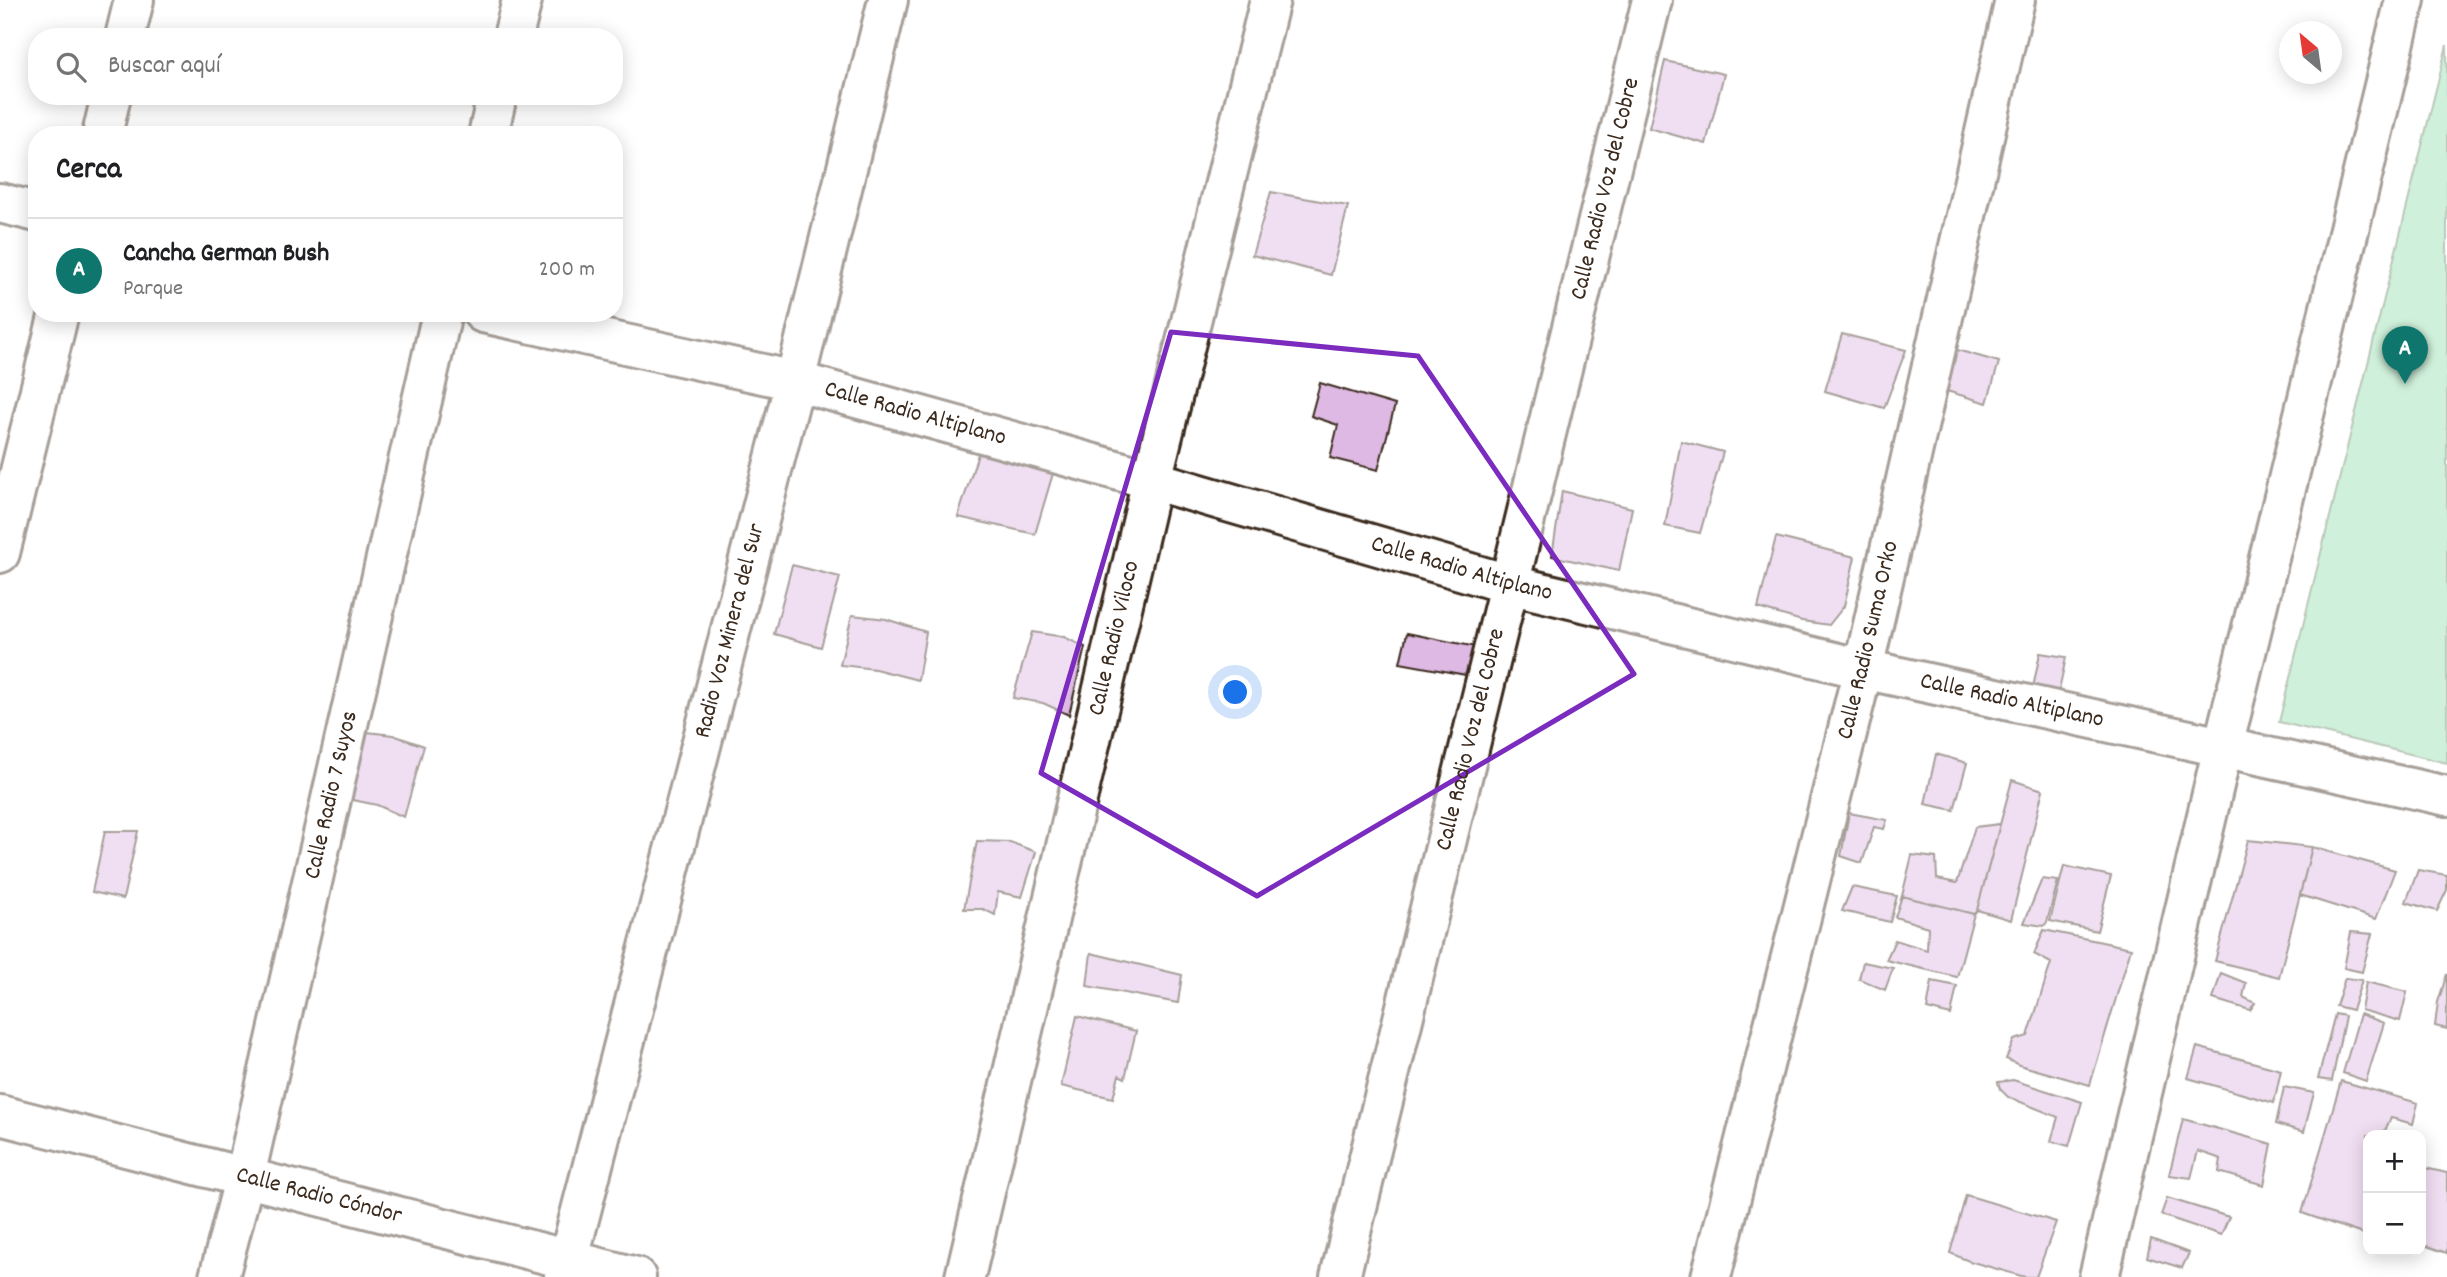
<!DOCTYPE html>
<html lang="es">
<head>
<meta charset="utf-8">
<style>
	body { margin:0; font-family:Dekko,sans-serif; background:#f6f6f6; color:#202124 }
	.controls { position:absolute; right:21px; bottom:21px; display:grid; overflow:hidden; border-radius:14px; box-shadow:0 4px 18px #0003 }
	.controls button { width:63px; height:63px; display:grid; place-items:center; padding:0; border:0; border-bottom:2px solid #e0e0e0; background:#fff; color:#202124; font:35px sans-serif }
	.compass { position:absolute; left:2279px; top:21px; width:63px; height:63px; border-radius:50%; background:#fff; box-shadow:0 4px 18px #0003; rotate:331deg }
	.you { position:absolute; left:1236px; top:693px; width:24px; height:24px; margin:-18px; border:5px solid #fff; border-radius:50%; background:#1a73e8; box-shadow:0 0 0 10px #1a73e833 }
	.badge { display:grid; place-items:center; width:46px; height:46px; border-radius:50%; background:#0f766e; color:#fff; font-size:23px; font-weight:700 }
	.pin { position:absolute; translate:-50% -58px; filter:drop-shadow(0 2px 4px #0008) }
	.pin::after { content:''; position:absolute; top:37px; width:24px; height:21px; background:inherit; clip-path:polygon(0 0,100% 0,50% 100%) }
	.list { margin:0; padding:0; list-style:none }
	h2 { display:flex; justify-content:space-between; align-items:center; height:91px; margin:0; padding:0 28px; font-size:30px }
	h2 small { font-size:23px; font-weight:400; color:#757577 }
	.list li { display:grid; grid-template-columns:46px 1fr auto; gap:21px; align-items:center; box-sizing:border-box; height:105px; padding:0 28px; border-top:2px solid #e0e0e0 }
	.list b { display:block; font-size:26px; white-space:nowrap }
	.list p { margin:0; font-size:23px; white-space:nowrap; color:#757577 }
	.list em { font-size:23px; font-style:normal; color:#757577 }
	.icon { flex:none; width:38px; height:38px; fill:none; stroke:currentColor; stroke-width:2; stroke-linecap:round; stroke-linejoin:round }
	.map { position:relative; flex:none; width:2447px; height:1277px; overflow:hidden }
	.search { position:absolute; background:#fff; box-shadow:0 4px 18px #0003; left:28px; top:28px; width:595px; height:77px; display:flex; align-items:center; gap:18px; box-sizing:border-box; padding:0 24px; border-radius:28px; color:#757577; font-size:26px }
	.panel { position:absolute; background:#fff; box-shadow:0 4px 18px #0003; left:28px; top:126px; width:595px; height:196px; border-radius:28px }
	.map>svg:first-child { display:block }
	.green { fill:#95dead; stroke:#688466; stroke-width:2 }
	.building { fill:#ddb9e3; stroke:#3b2a1e; stroke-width:2 }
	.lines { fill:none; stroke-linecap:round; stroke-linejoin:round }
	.minor-casing { stroke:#3b2a1e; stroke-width:44 }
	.tertiary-casing { stroke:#3b2a1e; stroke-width:44 }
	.minor { stroke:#fff; stroke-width:38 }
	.tertiary { stroke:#fff; stroke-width:38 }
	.marked { fill:none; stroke:#7b2cbf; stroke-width:5; stroke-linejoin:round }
	.labels { text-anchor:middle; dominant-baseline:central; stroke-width:6; stroke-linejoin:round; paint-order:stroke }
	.street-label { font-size:24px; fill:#3b2a1e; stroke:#fff }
</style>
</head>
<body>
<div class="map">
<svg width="2447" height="1277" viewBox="0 0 2447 1277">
	<rect width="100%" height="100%" fill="#fff"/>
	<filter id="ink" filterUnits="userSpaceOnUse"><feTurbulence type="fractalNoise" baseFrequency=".0143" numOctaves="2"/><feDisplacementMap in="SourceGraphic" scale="14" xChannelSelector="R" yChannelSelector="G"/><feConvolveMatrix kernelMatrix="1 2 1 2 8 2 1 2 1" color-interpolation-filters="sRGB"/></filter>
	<g filter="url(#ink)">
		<!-- green -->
		<path class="green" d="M 2447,45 L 2447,763 L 2279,722 Z"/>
		<!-- building -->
		<path class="building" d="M 1665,61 L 1724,74 L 1706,144 L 1649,128 Z
			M 1271,192 L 1348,206 L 1331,275 L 1252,255 Z
			M 1842,334 L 1906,350 L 1884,408 L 1825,391 Z
			M 1950,348 L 1999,362 L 1987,403 L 1940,389 Z
			M 1320,383 L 1395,405 L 1378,470 L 1330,458 L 1338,425 L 1311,416 Z
			M 1681,441 L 1723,452 L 1700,533 L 1665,526 Z
			M 978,454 L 1054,470 L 1035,534 L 958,517 Z
			M 1562,491 L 1632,508 L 1619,571 L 1552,556 Z
			M 1776,537 L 1855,557 L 1844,606 L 1829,625 L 1802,621 L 1758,608 Z
			M 792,565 L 840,577 L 821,647 L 774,634 Z
			M 852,615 L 886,619 L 926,632 L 918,680 L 875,669 L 840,665 Z
			M 1032,632 L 1064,637 L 1085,647 L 1069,715 L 1043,703 L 1013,698 Z
			M 1407,633 L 1486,649 L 1477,677 L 1400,663 Z
			M 2040,653 L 2066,657 L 2059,691 L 2033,688 Z
			M 367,732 L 393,735 L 424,746 L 404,817 L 377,805 L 348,799 Z
			M 1936,754 L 1967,763 L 1954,810 L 1925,804 Z
			M 2012,780 L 2043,790 L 2011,920 L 1977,910 Z
			M 1849,813 L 1887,820 L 1884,829 L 1874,827 L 1862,863 L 1841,856 Z
			M 2000,824 L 1977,910 L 1974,914 L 1902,896 L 1912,855 L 1936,858 L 1937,879 L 1957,883 L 1975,827 Z
			M 105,831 L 138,831 L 123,899 L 92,892 Z
			M 2248,840 L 2312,847 L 2279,977 L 2215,961 Z
			M 977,841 L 1010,842 L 1036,852 L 1022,897 L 998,892 L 995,915 L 983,909 L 964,909 Z
			M 2312,847 L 2395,870 L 2376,919 L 2300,895 Z
			M 2064,866 L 2111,876 L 2097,931 L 2050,921 Z
			M 2418,870 L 2447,875 L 2447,890 L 2437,911 L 2406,902 Z
			M 2042,879 L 2058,881 L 2047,922 L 2044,926 L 2024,923 Z
			M 1852,887 L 1897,896 L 1890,922 L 1842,911 Z
			M 1902,896 L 1974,914 L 1957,977 L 1886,960 L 1895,940 L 1927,950 L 1928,927 L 1895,917 Z
			M 2044,930 L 2131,948 L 2090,1085 L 2019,1065 L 2006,1059 L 2014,1040 L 2028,1036 L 2051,963 L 2034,954 Z
			M 2351,932 L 2372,934 L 2362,972 L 2344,968 Z
			M 1091,953 L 1182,975 L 1178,1003 L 1087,986 Z
			M 1863,962 L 1893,968 L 1885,990 L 1859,979 Z
			M 2221,973 L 2246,983 L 2243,997 L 2255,1003 L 2250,1010 L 2213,999 Z
			M 2447,974 L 2447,1029 L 2435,1026 L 2438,1002 Z
			M 2345,978 L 2362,980 L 2352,1010 L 2336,1006 Z
			M 1932,981 L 1957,986 L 1951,1015 L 1927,1009 Z
			M 2366,982 L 2407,992 L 2400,1021 L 2361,1010 Z
			M 2335,1014 L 2345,1016 L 2332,1081 L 2318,1079 Z
			M 2360,1014 L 2384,1023 L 2366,1081 L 2343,1073 Z
			M 1077,1016 L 1136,1031 L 1125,1078 L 1119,1075 L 1113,1098 L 1061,1086 Z
			M 2197,1047 L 2281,1070 L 2274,1103 L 2188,1078 Z
			M 2013,1080 L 2082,1102 L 2069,1146 L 2051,1141 L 2058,1117 L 2008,1097 L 2000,1089 L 1998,1082 Z
			M 2341,1081 L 2418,1103 L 2413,1124 L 2391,1118 L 2383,1135 L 2368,1135 L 2368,1200 L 2362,1214 L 2368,1216 L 2368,1236 L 2302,1213 Z
			M 2284,1087 L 2314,1093 L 2304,1132 L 2276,1124 Z
			M 2183,1119 L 2272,1144 L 2264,1185 L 2219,1172 L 2221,1159 L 2198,1151 L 2191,1178 L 2169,1175 Z
			M 2421,1167 L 2447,1173 L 2447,1253 L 2421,1244 Z
			M 1966,1195 L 2056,1222 L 2036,1277 L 2025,1277 L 1969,1261 L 1950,1253 Z
			M 2167,1198 L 2229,1217 L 2221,1235 L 2161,1215 Z
			M 2151,1239 L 2189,1253 L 2182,1268 L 2147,1257 Z"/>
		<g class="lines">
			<defs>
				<g id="minor">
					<path d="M 125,37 L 134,0"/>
					<path d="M 513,37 L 522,0"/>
					<path d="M 102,135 L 111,96"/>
					<path d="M 488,135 L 497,96"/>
					<path d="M 0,203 L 37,212"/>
					<path id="s1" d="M 483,313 L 795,381 L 1152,480 L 1508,584 L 1863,669 L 2447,796"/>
					<path d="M 0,553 L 59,313"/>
					<path id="s2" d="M 0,1115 L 636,1277"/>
					<path id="s3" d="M 219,1277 L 245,1176 L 442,313"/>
					<path id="s4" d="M 564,1277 L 795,381 L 888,0"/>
					<path id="s5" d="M 965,1277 L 1152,480 L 1270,0"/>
					<path id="s6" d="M 1340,1277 L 1652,0"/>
					<path id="s7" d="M 1711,1277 L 1863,669 L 2015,0"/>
				</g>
				<path id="tertiary" d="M 2099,1277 L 2223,747 L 2405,0"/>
			</defs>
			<!-- minor casing -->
			<use href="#minor" class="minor-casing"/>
			<!-- tertiary casing -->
			<use href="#tertiary" class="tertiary-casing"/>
			<!-- minor -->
			<use href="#minor" class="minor"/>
			<!-- tertiary -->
			<use href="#tertiary" class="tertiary"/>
		</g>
	</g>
	<!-- marked area -->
	<path d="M0 0H2447V1277H0ZM 1171,332 L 1418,356 L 1634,674 L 1257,896 L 1041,773 Z" fill="#fff" fill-opacity=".55" fill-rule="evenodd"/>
	<path class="marked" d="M 1171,332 L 1418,356 L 1634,674 L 1257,896 L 1041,773 Z"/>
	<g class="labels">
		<!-- street labels -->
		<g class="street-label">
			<text stroke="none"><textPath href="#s6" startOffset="1120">Calle Radio Voz del Cobre</textPath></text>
			<text stroke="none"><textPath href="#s1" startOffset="444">Calle Radio Altiplano</textPath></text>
			<text stroke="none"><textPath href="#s1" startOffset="1012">Calle Radio Altiplano</textPath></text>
			<text stroke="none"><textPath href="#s4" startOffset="667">Radio Voz Minera del Sur</textPath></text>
			<text stroke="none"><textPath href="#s5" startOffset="656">Calle Radio Viloco</textPath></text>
			<text stroke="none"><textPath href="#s7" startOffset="656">Calle Radio Suma Orko</textPath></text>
			<text stroke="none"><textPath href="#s1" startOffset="1578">Calle Radio Altiplano</textPath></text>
			<text stroke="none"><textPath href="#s6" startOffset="553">Calle Radio Voz del Cobre</textPath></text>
			<text stroke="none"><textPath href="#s3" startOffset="495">Calle Radio 7 Suyos</textPath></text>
			<text stroke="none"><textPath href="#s2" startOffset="329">Calle Radio Cóndor</textPath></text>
		</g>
	</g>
</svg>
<div class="controls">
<button>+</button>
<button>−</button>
</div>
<svg class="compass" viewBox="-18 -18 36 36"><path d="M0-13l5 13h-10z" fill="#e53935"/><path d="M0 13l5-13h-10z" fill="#757577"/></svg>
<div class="you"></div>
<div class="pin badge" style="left:2405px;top:384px">A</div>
<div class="search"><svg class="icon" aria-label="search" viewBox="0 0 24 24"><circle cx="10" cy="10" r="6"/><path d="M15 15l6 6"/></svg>Buscar aquí</div>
<section class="panel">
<h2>Cerca<small></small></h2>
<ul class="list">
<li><span class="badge">A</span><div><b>Cancha German Bush</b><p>Parque</p></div><em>200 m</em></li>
</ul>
</section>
</div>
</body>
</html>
